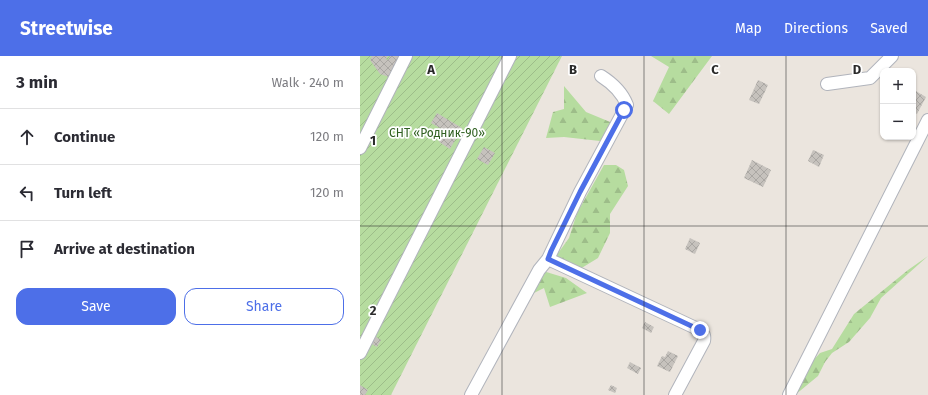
<!DOCTYPE html>
<html lang="en">
<head>
<meta charset="utf-8">
<style>
	body { margin:0; font-family:"Fira Sans",sans-serif; background:#f2f2f3; color:#2b2b33 }
	.controls { position:absolute; right:12px; top:12px; display:grid; overflow:hidden; border-radius:8px; box-shadow:0 1px 3px #0004 }
	.controls button { width:36px; height:36px; display:grid; place-items:center; padding:0; border:0; border-bottom:1px solid #e1e1e2; background:#fff; color:#2b2b33; font:20px sans-serif }
	.stop { position:absolute; width:12px; height:12px; margin:-9px; border:3px solid #4d6fe8; border-radius:50%; background:#fff }
	.stop.end { background:#4d6fe8; border-color:#fff; box-shadow:0 1px 4px #0008 }
	.list { margin:0; padding:0; list-style:none }
	h2 { display:flex; justify-content:space-between; align-items:center; height:52px; margin:0; padding:0 16px; font-size:17px }
	h2 small { font-size:13px; font-weight:400; color:#7c7c81 }
	.list li { display:grid; grid-template-columns:26px 1fr auto; gap:12px; align-items:center; box-sizing:border-box; height:56px; padding:0 16px; border-top:1px solid #e1e1e2 }
	.list b { display:block; font-size:15px; white-space:nowrap }
	.list em { font-size:13px; font-style:normal; color:#7c7c81 }
	.actions { display:flex; gap:8px; padding:12px 16px }
	.actions a { flex:1; padding:9px 0; border:1px solid #4d6fe8; border-radius:12px; text-align:center; font-size:14px; color:#4d6fe8 }
	.actions .main { background:#4d6fe8; color:#fff }
	.icon { flex:none; width:22px; height:22px; fill:none; stroke:currentColor; stroke-width:2; stroke-linecap:round; stroke-linejoin:round }
	.map { position:relative; flex:none; width:568px; height:339px; overflow:hidden }
	header { display:flex; align-items:center; gap:24px; box-sizing:border-box; height:56px; padding:0 20px; background:#4d6fe8; color:#fff }
	header strong { font-size:19px }
	nav { display:flex; gap:22px; margin-inline-start:auto; font-size:14px }
	main { display:flex }
	aside { flex:1; background:#fff }
	.map>svg:first-child { display:block }
	.forest { fill:url(#forest-firs) }
	.garden { fill:url(#garden-furrows) }
	.building { fill:url(#building-cross-hatch) }
	.lines { fill:none; stroke-linecap:round; stroke-linejoin:round }
	.minor-casing { stroke:#b1b4bc; stroke-width:14 }
	.minor { stroke:#fff; stroke-width:12 }
	.route { stroke:#4d6fe8; stroke-width:5 }
	.grid { fill:none; stroke:#2a2a2a; stroke-width:1; stroke-opacity:0.55 }
	.labels { text-anchor:middle; dominant-baseline:central; stroke-width:3.5; stroke-linejoin:round; paint-order:stroke }
	.park-label { font-size:12px; fill:#306021; stroke:#fff }
	.grid-label { font-size:13px; text-anchor:middle; font-weight:bold; fill:#2a2a2a; stroke:#fff; stroke-width:3.5; stroke-linejoin:round; paint-order:stroke }
</style>
</head>
<body>
<header>
<strong>Streetwise</strong>
<nav><a>Map</a><a>Directions</a><a>Saved</a></nav>
</header>
<main>
<aside>
<h2>3 min<small>Walk · 240 m</small></h2>
<ul class="list">
<li><svg class="icon" aria-label="ahead" viewBox="0 0 24 24"><path d="M12 20V5M6 11l6-6 6 6"/></svg><div><b>Continue</b></div><em>120 m</em></li>
<li><svg class="icon" aria-label="left" viewBox="0 0 24 24"><path d="M17 20v-9H6M10 6l-5 5 5 5"/></svg><div><b>Turn left</b></div><em>120 m</em></li>
<li><svg class="icon" aria-label="arrive" viewBox="0 0 24 24"><path d="M6 21V4h12l-3 4 3 4H6"/></svg><div><b>Arrive at destination</b></div></li>
</ul>
<div class="actions"><a class="main">Save</a><a>Share</a></div>
</aside>
<div class="map">
<svg width="568" height="339" viewBox="0 0 568 339">
	<defs>
		<pattern id="forest-firs" width="22" height="20" patternUnits="userSpaceOnUse"><rect width="22" height="20" fill="#b6dc9f"/><path d="M5 1l3.5 6h-7zM16 11l3.5 6h-7z" fill="#9dbd89"/></pattern>
		<pattern id="garden-furrows" width="10" height="10" patternUnits="userSpaceOnUse"><rect width="10" height="10" fill="#b6dc9f"/><path d="M-1 1l2-2M0 10L10 0M9 11l2-2" fill="none" stroke="#9dbd89"/></pattern>
		<pattern id="building-cross-hatch" width="8" height="8" patternUnits="userSpaceOnUse"><rect width="8" height="8" fill="#c6c2bd"/><path d="M0 0l8 8M0 8l8-8" fill="none" stroke="#aaa7a3"/></pattern>
	</defs>
	<rect width="100%" height="100%" fill="#ebe5de"/>
	<!-- forest -->
	<path class="forest" d="M 291,0 L 352,0 L 309,58 L 293,45 L 309,11 Z
		M 204,30 L 226,56 L 255,68 L 240,85 L 204,81 L 186,82 L 193,56 L 204,53 Z
		M 244,109 L 256,109 L 264,114 L 268,130 L 250,158 L 250,177 L 238,202 L 220,213 L 196,200 L 209,182 L 217,157 Z
		M 568,200 L 521,242 L 510,262 L 489,286 L 472,297 L 465,306 L 458,320 L 435,339 L 427,333 L 460,297 L 472,293 L 494,258 L 548,214 Z
		M 183,215 L 206,222 L 227,237 L 190,251 L 184,232 L 172,238 Z"/>
	<!-- garden -->
	<path class="garden" d="M 0,0 L 202,0 L 31,339 L 0,339 Z"/>
	<!-- building -->
	<path class="building" d="M 12,0 L 28,0 L 26,3 L 28,4 L 30,0 L 39,0 L 29,21 L 20,18 L 10,4 Z
		M 398,24 L 408,29 L 399,48 L 389,44 Z
		M 554,34 L 566,41 L 557,58 L 553,56 Z
		M 77,57 L 102,72 L 90,93 L 79,86 L 85,75 L 71,67 Z
		M 124,91 L 135,97 L 128,109 L 117,103 Z
		M 453,94 L 464,99 L 459,111 L 448,105 Z
		M 392,104 L 411,114 L 403,131 L 384,122 Z
		M 330,182 L 340,187 L 335,198 L 325,193 Z
		M 285,266 L 294,271 L 291,277 L 282,272 Z
		M 15,280 L 21,284 L 17,291 L 10,287 Z
		M 308,295 L 318,300 L 310,316 L 297,310 L 302,300 L 305,301 Z
		M 270,306 L 281,312 L 278,318 L 267,312 Z
		M 0,329 L 8,334 L 5,339 L 0,339 Z
		M 251,329 L 257,332 L 255,337 L 248,334 Z"/>
	<g class="lines">
		<defs>
			<path id="minor" d="M 467,28 L 510,22 L 532,0
				M 0,92 L 46,0
				M 188,203 L 340,274 C 344,278 345,280 344,285 L 315,339
				M 0,297 L 150,0
				M 111,339 L 179,214 L 188,203 L 220,136 L 267,49 C 262,36 252,27 241,20
				M 429,339 L 568,64"/>
		</defs>
		<!-- minor casing -->
		<use href="#minor" class="minor-casing"/>
		<!-- minor -->
		<use href="#minor" class="minor"/>
	</g>
	<g class="lines">
		<!-- route -->
		<path class="route" d="M 264,54 L 220,136 L 191,195 L 188,203 L 340,274"/>
	</g>
	<!-- grid -->
	<path class="grid" d="M 142,0 L 142,339M 284,0 L 284,339M 426,0 L 426,339M 0,170 L 568,170"/>
	<g class="labels">
		<!-- park labels -->
		<g class="park-label">
			<text x="77" y="77">СНТ «Родник-90»</text>
		</g>
	</g>
	<g class="grid-label">
		<text x="71" y="18">A</text>
		<text x="213" y="18">B</text>
		<text x="355" y="18">C</text>
		<text x="497" y="18">D</text>
		<text x="13" y="89">1</text>
		<text x="13" y="259">2</text>
	</g>
</svg>
<div class="controls">
<button>+</button>
<button>−</button>
</div>
<div class="stop" style="left:264px;top:54px"></div>
<div class="stop end" style="left:340px;top:274px"></div>
</div>
</main>
</body>
</html>
